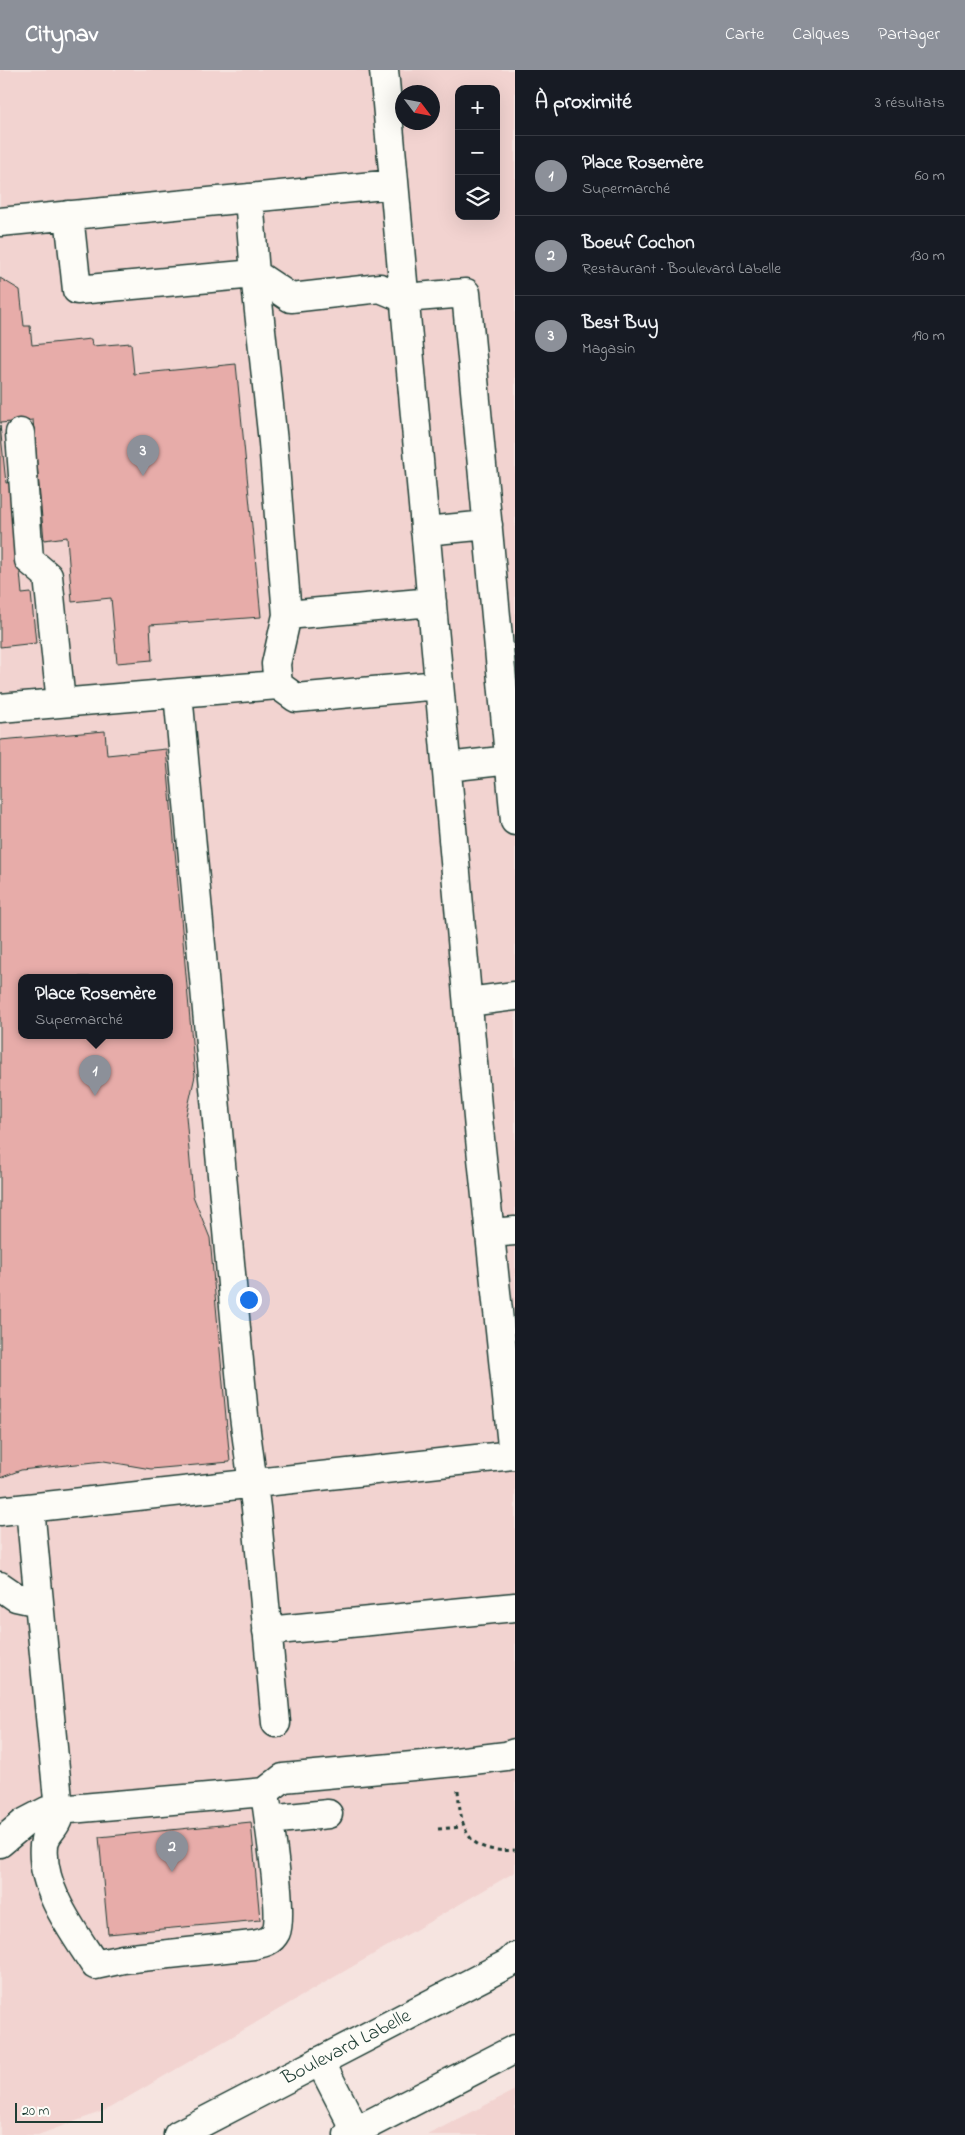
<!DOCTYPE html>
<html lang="fr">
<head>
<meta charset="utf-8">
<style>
	body { margin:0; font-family:"Indie Flower",sans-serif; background:#242831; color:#f1f3f6 }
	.controls { position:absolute; right:15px; top:15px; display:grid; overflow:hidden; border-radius:10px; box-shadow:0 5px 20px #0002 }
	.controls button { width:45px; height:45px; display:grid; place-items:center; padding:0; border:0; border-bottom:1px solid #363941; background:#171b24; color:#f1f3f6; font:25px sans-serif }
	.compass { position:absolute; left:395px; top:15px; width:45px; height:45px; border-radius:50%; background:#171b24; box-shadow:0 5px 20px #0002; rotate:122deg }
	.scale { position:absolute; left:15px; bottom:12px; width:88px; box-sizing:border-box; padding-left:5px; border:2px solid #1f3d34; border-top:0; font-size:14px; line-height:18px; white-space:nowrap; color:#1f3d34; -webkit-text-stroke:4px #fdfcf7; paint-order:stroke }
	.you { position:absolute; left:248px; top:1229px; width:18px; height:18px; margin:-12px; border:4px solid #fff; border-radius:50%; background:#1a73e8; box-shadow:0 0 0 8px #1a73e833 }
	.badge { display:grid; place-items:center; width:32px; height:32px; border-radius:50%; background:#8c9099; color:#fff; font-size:16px; font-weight:700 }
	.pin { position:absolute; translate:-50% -41px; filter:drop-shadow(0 1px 2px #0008) }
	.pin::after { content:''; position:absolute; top:26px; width:18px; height:15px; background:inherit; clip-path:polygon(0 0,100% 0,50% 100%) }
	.popup { position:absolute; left:18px; top:904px; width:155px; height:65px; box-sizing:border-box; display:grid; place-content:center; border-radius:10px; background:#171b24; filter:drop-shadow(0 1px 4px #0005); font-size:16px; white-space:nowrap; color:#9ea1a6 }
	.popup b { font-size:19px; color:#f1f3f6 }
	.popup::after { content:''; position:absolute; left:50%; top:100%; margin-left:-10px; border:10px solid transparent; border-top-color:#171b24 }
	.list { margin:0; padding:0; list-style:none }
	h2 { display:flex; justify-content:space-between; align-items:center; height:65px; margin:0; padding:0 20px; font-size:21px }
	h2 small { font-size:16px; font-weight:400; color:#9ea1a6 }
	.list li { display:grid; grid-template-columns:32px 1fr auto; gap:15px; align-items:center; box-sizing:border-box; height:80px; padding:0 20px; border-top:1px solid #363941 }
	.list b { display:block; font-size:19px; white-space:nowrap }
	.list p { margin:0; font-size:16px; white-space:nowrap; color:#9ea1a6 }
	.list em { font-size:16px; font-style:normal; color:#9ea1a6 }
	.icon { flex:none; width:28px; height:28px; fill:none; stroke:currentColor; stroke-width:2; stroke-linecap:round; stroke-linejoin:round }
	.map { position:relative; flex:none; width:515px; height:2065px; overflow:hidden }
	header { display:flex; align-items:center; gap:30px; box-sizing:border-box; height:70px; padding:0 25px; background:#8c9099; color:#fff }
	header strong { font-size:24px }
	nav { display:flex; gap:28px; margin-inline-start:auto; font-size:18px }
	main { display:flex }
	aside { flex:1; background:#171b24 }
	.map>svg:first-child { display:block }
	.built { fill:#f2d3d0; fill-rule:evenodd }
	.building { fill:#e7aca9; stroke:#1f3d34; fill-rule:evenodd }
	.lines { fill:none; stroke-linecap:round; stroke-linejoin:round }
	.minor-casing { stroke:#1f3d34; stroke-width:31 }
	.major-casing { stroke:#1f3d34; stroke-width:31 }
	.highway-casing { stroke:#1f3d34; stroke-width:31 }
	.path { stroke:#1f3d34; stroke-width:3; stroke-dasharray:4 4; stroke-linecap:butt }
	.minor { stroke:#fdfcf7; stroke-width:28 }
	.major { stroke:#fdfcf7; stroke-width:28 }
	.highway { stroke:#fdfcf7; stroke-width:28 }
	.labels { text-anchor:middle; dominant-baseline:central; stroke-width:4.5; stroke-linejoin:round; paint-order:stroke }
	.street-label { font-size:20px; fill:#1f3d34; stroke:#fdfcf7 }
</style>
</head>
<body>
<header>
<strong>Citynav</strong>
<nav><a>Carte</a><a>Calques</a><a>Partager</a></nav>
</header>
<main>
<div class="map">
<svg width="515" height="2065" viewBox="0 0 515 2065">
	<rect width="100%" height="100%" fill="#f6e4e0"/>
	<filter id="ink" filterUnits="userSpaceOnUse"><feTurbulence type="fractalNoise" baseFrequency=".02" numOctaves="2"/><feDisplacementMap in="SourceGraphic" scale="10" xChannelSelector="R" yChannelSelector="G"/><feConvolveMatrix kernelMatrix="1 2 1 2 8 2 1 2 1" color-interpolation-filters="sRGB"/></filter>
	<g filter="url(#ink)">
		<!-- built -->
		<path class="built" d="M 0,0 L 515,0 L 515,1802 L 106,2040 L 38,2065 L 0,2065 ZM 459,19 L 496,19 L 496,146 L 459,146 ZM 402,22 L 432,22 L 432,52 L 402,52 ZM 21,907 L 169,907 L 169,965 L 21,965 Z
			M 515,2020 L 515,2065 L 427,2065 Z"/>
		<!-- building -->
		<path class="building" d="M 0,208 L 20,220 L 24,256 L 30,256 L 32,275 L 91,269 L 92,276 L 131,273 L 134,304 L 236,294 L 261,547 L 150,555 L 152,590 L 117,593 L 111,528 L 72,532 L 67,467 L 44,470 L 33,350 L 0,353 Z
			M 0,355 L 6,413 L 12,412 L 22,524 L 31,523 L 36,573 L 0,577 Z
			M 105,661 L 107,685 L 166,679 L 195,1006 L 186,1046 L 193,1126 L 210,1168 L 230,1392 L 151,1399 L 104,1391 L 21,1400 L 0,1408 L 0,670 ZM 21,907 L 169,907 L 169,965 L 21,965 Z
			M 251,1752 L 260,1850 L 108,1864 L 99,1767 Z"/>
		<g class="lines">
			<defs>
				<path id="minor" d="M 69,145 L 77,220 L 255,204 L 249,128
					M 0,152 L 394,114
					M 255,204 L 291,228 L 380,218 L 404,228 L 466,223 L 515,751
					M 255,204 L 273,372 L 287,545 L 432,532
					M 20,363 L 29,490 L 48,506 L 61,633
					M 425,461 L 488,455
					M 278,615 L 276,594 L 287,545
					M 0,638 L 178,623
					M 447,697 L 510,690
					M 468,932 L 515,926
					M 490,1163 L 515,1161
					M 30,1438 L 59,1740 C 59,1743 59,1748 57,1751 C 53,1760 45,1764 44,1775 C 40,1818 73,1861 95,1895 L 123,1889 L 253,1875 C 263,1873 271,1872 276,1862 C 284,1845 268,1747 265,1722
					M 0,1441 L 513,1385 L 479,1059 L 384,0
					M 0,1516 L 16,1527 L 39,1532
					M 267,1561 L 515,1537
					M 276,1653 L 256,1438 L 244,1346 L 178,623 L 278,615 L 296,628 L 439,615
					M 269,1750 L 328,1744
					M 0,1773 L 24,1753 L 47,1741 L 265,1722 L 283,1708 L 456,1692 L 506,1686 L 515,1683
					M 320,1991 L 358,2065"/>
				<g id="major">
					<path id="s1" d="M 178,2065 L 515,1890"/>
					<path d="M 348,2065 L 515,1979"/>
				</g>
				<path id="highway" d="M 509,1893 L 515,1887"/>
			</defs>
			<!-- minor casing -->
			<use href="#minor" class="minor-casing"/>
			<!-- major casing -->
			<use href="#major" class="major-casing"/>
			<!-- highway casing -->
			<use href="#highway" class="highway-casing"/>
			<!-- path -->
			<path class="path" d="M 458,1720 C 461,1762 468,1784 515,1780
				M 438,1759 L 462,1757"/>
			<!-- minor -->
			<use href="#minor" class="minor"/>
			<!-- major -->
			<use href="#major" class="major"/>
			<!-- highway -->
			<use href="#highway" class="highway"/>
		</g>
	</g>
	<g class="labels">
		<!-- street labels -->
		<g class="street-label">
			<text stroke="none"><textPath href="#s1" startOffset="190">Boulevard Labelle</textPath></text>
		</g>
	</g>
</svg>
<div class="controls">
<button>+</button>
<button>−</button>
<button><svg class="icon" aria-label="layers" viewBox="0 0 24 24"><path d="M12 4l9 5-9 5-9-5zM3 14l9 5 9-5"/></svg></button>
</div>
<svg class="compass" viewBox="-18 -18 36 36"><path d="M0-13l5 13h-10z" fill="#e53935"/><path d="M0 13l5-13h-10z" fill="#9ea1a6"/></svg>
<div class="scale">20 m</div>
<div class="you"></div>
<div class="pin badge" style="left:95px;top:1026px">1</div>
<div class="popup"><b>Place Rosemère</b>Supermarché</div>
<div class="pin badge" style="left:172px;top:1802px">2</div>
<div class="pin badge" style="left:143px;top:406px">3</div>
</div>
<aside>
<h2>À proximité<small>3 résultats</small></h2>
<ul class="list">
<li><span class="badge">1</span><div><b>Place Rosemère</b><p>Supermarché</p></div><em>60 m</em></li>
<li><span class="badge">2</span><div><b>Boeuf Cochon</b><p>Restaurant · Boulevard Labelle</p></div><em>130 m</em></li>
<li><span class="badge">3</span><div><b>Best Buy</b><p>Magasin</p></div><em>190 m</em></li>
</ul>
</aside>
</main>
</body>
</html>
